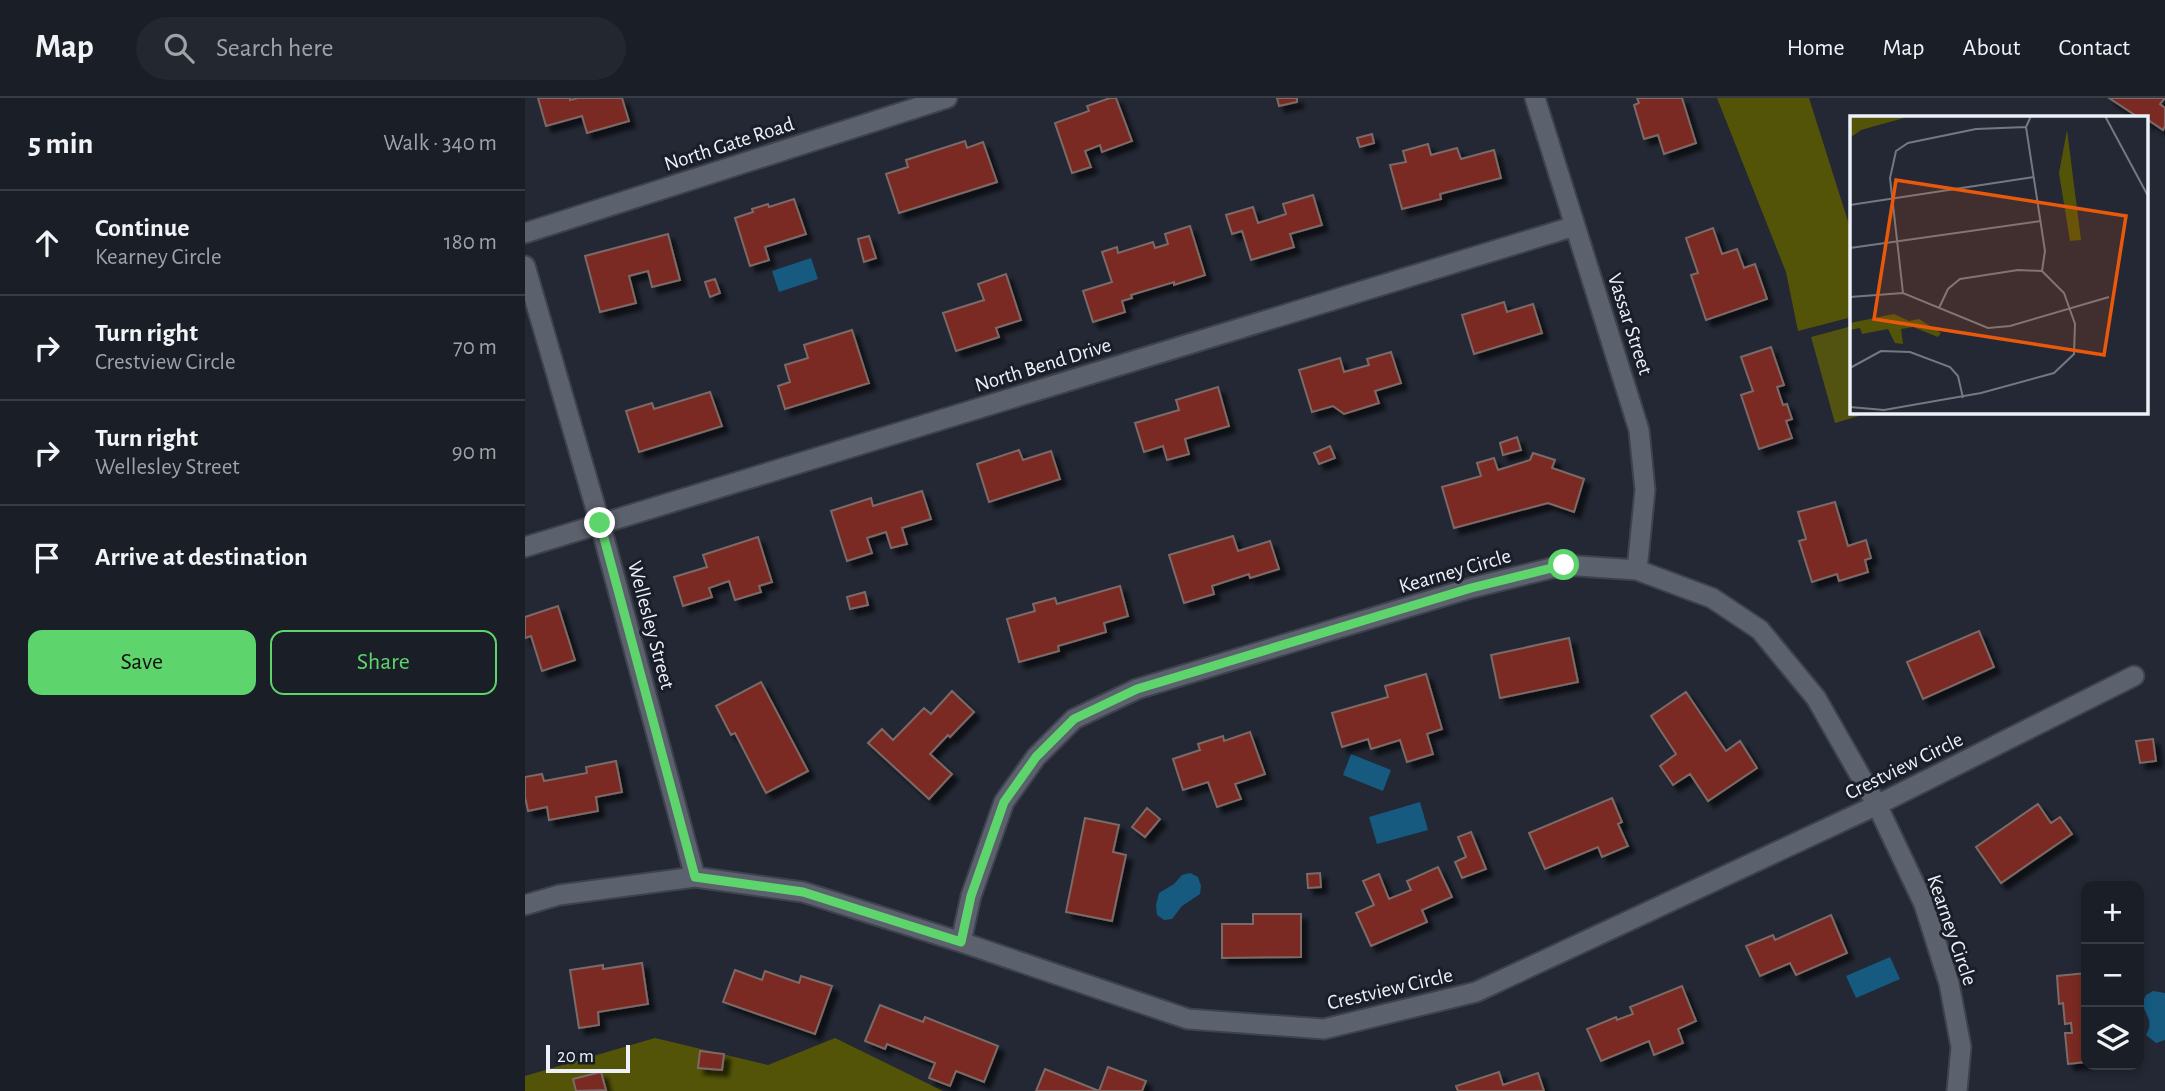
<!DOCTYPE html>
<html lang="en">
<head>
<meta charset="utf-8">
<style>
	body { margin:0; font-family:"Alegreya Sans",sans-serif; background:#23272f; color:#f1f3f6 }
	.controls { position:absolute; right:21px; bottom:21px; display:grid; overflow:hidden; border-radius:14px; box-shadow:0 4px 10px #0003 }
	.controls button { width:63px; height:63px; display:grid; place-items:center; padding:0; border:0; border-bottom:2px solid #383c44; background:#1a1e27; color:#f1f3f6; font:35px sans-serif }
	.scale { position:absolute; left:21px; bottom:18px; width:84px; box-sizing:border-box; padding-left:7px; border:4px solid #edf1f9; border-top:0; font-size:19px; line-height:24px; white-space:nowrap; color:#edf1f9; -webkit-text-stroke:5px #1a1e29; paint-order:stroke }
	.stop { position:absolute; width:21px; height:21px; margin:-16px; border:5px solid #5dd56c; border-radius:50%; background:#fff }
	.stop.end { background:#5dd56c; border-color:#fff; box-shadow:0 2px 7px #0008 }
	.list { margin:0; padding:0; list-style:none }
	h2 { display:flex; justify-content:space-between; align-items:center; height:91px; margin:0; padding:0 28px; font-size:30px }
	h2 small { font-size:23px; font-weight:400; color:#9fa2a7 }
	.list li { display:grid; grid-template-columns:46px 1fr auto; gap:21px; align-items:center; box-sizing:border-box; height:105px; padding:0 28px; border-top:2px solid #383c44 }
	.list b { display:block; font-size:26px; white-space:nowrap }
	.list p { margin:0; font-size:23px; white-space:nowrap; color:#9fa2a7 }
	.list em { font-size:23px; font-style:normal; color:#9fa2a7 }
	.actions { display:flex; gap:14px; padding:21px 28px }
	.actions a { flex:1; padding:16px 0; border:2px solid #5dd56c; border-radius:14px; text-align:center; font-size:24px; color:#5dd56c }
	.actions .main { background:#5dd56c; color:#111 }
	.icon { flex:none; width:38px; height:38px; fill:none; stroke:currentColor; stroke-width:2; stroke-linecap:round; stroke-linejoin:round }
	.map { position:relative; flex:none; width:1640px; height:993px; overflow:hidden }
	header { display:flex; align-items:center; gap:42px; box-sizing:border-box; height:98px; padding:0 35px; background:#1a1e27; border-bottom:2px solid #383c44 }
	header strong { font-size:33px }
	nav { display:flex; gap:38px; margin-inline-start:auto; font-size:24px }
	.search { width:490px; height:63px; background:#23272f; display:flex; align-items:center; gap:18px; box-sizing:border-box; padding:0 24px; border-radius:38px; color:#9fa2a7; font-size:26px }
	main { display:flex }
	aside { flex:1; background:#1a1e27 }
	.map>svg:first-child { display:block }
	.green { fill:#525311 }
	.forest { fill:#545409 }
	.water { fill:#165a80 }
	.building { fill:#7a2b22; stroke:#7b6a67; stroke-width:2; filter:url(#shadow) }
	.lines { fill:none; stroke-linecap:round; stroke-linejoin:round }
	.minor-casing { stroke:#3e424c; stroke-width:23 }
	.minor { stroke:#5c616e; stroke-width:19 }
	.route { stroke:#5dd56c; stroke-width:9 }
	.labels { text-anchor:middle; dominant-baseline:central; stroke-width:6; stroke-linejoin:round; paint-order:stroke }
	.street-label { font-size:21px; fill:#edf1f9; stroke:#1a1e29 }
	.inset-road { fill:none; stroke:#747883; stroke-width:2 }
	.view { fill:#e8590c; fill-opacity:0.15; stroke:#e8590c; stroke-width:3.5 }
	.inset-edge { fill:none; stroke:#edf1f9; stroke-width:3.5 }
</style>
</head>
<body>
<header>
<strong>Map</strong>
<div class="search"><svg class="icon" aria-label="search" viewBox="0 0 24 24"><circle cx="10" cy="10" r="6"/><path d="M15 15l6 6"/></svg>Search here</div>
<nav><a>Home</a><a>Map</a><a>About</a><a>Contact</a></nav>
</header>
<main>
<aside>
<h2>5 min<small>Walk · 340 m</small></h2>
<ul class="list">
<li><svg class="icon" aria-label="ahead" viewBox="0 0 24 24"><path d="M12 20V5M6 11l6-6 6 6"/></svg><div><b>Continue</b><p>Kearney Circle</p></div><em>180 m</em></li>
<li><svg class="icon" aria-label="right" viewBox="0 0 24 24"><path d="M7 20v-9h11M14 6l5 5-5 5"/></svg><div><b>Turn right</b><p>Crestview Circle</p></div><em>70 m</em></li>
<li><svg class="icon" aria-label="right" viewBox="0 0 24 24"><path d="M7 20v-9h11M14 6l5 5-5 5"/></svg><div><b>Turn right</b><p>Wellesley Street</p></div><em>90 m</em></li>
<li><svg class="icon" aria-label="arrive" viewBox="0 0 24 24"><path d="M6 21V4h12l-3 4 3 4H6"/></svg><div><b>Arrive at destination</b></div></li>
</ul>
<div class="actions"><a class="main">Save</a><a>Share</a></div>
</aside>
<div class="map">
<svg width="1640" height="993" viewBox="0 0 1640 993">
	<defs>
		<filter id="shadow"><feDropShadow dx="6" dy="6" stdDeviation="2" flood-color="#0009"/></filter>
	</defs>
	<rect width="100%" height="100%" fill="#232834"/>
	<!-- green -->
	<path class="green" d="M 1327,228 L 1327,313 L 1351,313 L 1310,325 L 1286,239 Z"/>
	<!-- forest -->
	<path class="forest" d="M 1192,0 L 1284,0 L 1327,136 L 1327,219 L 1273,233 L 1261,174 Z
		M 130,940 L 243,967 L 310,940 L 418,993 L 0,993 L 0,978 Z"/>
	<!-- water -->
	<path class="water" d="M 286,160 L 293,181 L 254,194 L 247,173 Z
		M 826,656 L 866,672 L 858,693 L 818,677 Z
		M 895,704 L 903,732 L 852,746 L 844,719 Z
		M 665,775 L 673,779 L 676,788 L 675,796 L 657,808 L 647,821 L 639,822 L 632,817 L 631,807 L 634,795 L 649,786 L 657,777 Z
		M 1365,859 L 1375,881 L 1331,900 L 1321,878 Z
		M 1628,893 L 1640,895 L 1640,942 L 1631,945 L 1621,937 C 1629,923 1621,918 1617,905 L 1621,897 Z"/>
	<!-- building -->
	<path class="building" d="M 13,0 L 45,0 L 45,2 L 53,0 L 97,0 L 104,23 L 62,35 L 57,18 L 21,28 Z
		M 585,0 L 591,0 L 607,43 L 577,54 L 575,47 L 560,53 L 566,69 L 547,75 L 530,25 L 564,13 L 562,8 Z
		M 752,0 L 772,0 L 772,4 L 754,8 Z
		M 1112,0 L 1157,0 L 1171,45 L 1139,56 L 1133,37 L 1119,41 L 1109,7 L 1114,5 Z
		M 1584,0 L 1640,0 L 1635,6 L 1640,10 L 1640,28 L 1638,32 L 1623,22 L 1621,25 L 1621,19 L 1613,19 Z
		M 847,36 L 849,45 L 835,49 L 832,40 Z
		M 440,43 L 442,50 L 458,44 L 472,84 L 374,115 L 361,76 L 383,69 L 381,62 Z
		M 903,46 L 906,57 L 932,50 L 936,61 L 969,52 L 976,80 L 915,96 L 916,101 L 877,111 L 865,67 L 881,64 L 878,53 Z
		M 788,97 L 797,127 L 765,136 L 769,149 L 726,162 L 717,133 L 707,136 L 701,117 L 728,109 L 733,125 L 761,116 L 758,106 Z
		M 269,101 L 281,136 L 240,149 L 244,162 L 225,168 L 210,120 L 228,114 L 227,111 L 243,106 L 244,109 Z
		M 665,128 L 680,177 L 649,187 L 649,184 L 606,197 L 607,200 L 597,203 L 600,214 L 568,224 L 558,193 L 587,184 L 577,154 L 592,149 L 593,155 L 628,144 L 630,150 L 643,146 L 640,136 Z
		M 1188,130 L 1197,156 L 1212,151 L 1219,170 L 1230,166 L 1242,201 L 1181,222 L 1166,177 L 1173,175 L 1161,140 Z
		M 143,136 L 155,182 L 127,189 L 123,173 L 104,178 L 111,205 L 75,214 L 60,158 Z
		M 344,138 L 351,160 L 339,164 L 333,141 Z
		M 481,176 L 496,222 L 471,230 L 474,239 L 431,253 L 418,215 L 459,202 L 453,186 Z
		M 190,181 L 195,195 L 185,199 L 180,184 Z
		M 979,204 L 982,214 L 1008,206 L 1017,235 L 949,256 L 937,217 Z
		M 327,232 L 344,285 L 260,311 L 253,288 L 265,284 L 260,267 L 283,260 L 279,247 Z
		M 1246,249 L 1259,287 L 1252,289 L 1258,307 L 1262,306 L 1267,321 L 1261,323 L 1267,340 L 1234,351 L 1216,297 L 1228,293 L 1216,259 Z
		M 866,254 L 876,285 L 850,293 L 854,305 L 819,316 L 808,308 L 787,314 L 774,272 L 815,260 L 819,274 L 844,267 L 842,261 Z
		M 693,289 L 704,328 L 660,341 L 664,356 L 642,362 L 638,348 L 619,354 L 610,325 L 654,312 L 651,302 Z
		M 185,294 L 197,328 L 114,354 L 101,313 L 127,305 L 129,311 Z
		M 992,339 L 996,352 L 978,357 L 975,345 Z
		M 805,348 L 810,360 L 794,366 L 789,355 Z
		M 494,352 L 498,362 L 526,353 L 535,381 L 464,404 L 452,366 Z
		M 1008,355 L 1030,362 L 1027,370 L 1059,381 L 1049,414 L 1023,405 L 929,430 L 917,389 L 956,378 L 952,365 L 969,360 L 973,372 L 1005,362 Z
		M 397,393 L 406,421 L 377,430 L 382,446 L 366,450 L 361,434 L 342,440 L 347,455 L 322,463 L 306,413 L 346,400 L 348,408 Z
		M 1310,404 L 1323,448 L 1341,442 L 1346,460 L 1340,462 L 1343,474 L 1314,483 L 1312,476 L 1287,484 L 1274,443 L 1281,441 L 1273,414 Z
		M 708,438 L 713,453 L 745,443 L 754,471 L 725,480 L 724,476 L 687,488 L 689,496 L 659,505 L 644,457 Z
		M 233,439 L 247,484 L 234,488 L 236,494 L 210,502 L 204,483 L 184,490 L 187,499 L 158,508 L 149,479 L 182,469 L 178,457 Z
		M 595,488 L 603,518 L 579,525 L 581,534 L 533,548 L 534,553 L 494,564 L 482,521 L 510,513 L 508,506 L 530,500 L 532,506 Z
		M 340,494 L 343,507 L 325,511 L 322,499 Z
		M 33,508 L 50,562 L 17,573 L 6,538 L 0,540 L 0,519 Z
		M 1454,533 L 1469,569 L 1398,601 L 1382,564 Z
		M 1044,540 L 1053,584 L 975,600 L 966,557 Z
		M 901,576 L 917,631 L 902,636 L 908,656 L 882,664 L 875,642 L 846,651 L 843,641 L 817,649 L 807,615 L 863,599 L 860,588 Z
		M 236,584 L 283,673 L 241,695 L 210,635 L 206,637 L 191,608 Z
		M 427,593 L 449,614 L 425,639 L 423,637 L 405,656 L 427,676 L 404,701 L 343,645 L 357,631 L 368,642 L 399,610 L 406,616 Z
		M 1161,594 L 1201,653 L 1215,643 L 1232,670 L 1183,703 L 1165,676 L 1148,687 L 1135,668 L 1151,656 L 1126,618 Z
		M 725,634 L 740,676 L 710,686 L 716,701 L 692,709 L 683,684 L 658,692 L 648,661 L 675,652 L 673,646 L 698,638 L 699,643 Z
		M 1628,641 L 1631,663 L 1615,665 L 1611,643 Z
		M 91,663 L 97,694 L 71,699 L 73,713 L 24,722 L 22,709 L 3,713 L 0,699 L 0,679 L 17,676 L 19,683 L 62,675 L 61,669 Z
		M 1087,700 L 1097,724 L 1093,726 L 1103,748 L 1077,759 L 1073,749 L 1020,771 L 1004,735 Z
		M 1513,706 L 1526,725 L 1535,719 L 1547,736 L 1476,785 L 1451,749 Z
		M 622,710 L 635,721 L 620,739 L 607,729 Z
		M 560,720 L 594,727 L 588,754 L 601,757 L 587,823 L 541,814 Z
		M 946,734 L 961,771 L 937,780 L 930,764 L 941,759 L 933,739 Z
		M 913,769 L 927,799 L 897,812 L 902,824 L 846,848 L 831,815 L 849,807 L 838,783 L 854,776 L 864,801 L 886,792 L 882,783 Z
		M 795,775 L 796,789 L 783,790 L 782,776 Z
		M 728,816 L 776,816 L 776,859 L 697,860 L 697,826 L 728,826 Z
		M 1306,817 L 1322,855 L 1271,877 L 1265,865 L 1235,878 L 1221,848 L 1248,837 L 1250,842 Z
		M 117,865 L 123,906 L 73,914 L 74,927 L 54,930 L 45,872 L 78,867 L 78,871 Z
		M 210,872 L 237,882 L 240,873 L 274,885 L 276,878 L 307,888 L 290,936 L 198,904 Z
		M 1561,875 L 1561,964 L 1543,966 L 1540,935 L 1547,935 L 1546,925 L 1540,926 L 1538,905 L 1534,906 L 1532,878 Z
		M 1157,888 L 1171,923 L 1153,931 L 1158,945 L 1129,957 L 1124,943 L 1076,963 L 1062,931 L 1091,919 L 1092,922 L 1108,916 L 1105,909 Z
		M 355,907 L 398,924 L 400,919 L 473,948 L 459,984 L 431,973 L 425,988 L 404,980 L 410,965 L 362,946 L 360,951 L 340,943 Z
		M 175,953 L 199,956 L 197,972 L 173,970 Z
		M 583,969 L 621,983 L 617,993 L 511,993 L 520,971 L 574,993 Z
		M 76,974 L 81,992 L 51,993 L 48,981 Z
		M 974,974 L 978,987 L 1013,975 L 1019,993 L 933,993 L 931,988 Z"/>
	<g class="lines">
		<defs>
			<path id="minor" d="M 1010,0 L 1114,332 L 1120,392 L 1112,472
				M 0,135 L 422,0
				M 0,168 L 75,425 L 170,779
				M 0,449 L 1050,128
				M 0,807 L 34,797 L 170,779 L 278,794 L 436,844 L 663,921 L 799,931 L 951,894 L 1352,707 L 1609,578
				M 436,844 L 446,798 L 479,704 L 511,659 L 549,621 L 612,591 L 946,490 L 1039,467 L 1112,472 L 1187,500 L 1235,532 L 1291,600 L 1352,707 L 1399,806 L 1424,885 L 1436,949 L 1432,993"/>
		</defs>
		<!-- minor casing -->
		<use href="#minor" class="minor-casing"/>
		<!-- minor -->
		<use href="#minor" class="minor"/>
	</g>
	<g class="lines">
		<!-- route -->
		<path class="route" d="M 75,425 L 170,779 L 278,794 L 436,844 L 446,798 L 479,704 L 511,659 L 549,621 L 612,591 L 946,490 L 1039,467"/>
	</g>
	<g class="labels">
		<!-- street labels -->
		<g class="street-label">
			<text transform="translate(204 46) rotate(-18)">North Gate Road</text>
			<text transform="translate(1105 226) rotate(72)">Vassar Street</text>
			<text transform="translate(518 267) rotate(-17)">North Bend Drive</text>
			<text transform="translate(930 473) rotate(-16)">Kearney Circle</text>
			<text transform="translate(126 527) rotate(75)">Wellesley Street</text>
			<text transform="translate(1379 668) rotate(-26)">Crestview Circle</text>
			<text transform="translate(1427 832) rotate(71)">Kearney Circle</text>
			<text transform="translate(865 891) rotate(-13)">Crestview Circle</text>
		</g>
	</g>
	<!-- overview -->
	<g transform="translate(1325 18)">
		<rect width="298" height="298" fill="#232834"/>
		<path d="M 0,0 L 61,0 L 11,14 L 0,22 ZM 217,14 L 231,124 L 220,125 L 209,57 ZM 44,198 L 59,205 L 69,203 L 91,217 L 88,221 L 63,211 L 51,213 L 53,228 L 45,227 L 38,213 L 12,218 L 10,212 L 0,214 L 0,207 Z" fill="#545409"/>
		<path class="inset-road" d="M 181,0 L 176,11 L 195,135 L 192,155M 255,0 L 298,80M 0,89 L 184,61M 0,132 L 191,105M 53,177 L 40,62 L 46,35 L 58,27 L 126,13 L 176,11M 0,181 L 53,177 L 138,212 L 160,210 L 259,181M 0,252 L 31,235 L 60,236 L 100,251 L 108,260 L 113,282M 0,291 L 34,294 L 131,277 L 204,257 L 224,238 L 225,208 L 214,177 L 192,155 L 168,154 L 110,163 L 98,173 L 89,192"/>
		<path class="view" d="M 46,64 L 276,100 L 254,239 L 24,203 Z"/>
		<rect width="298" height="298" class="inset-edge"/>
	</g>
</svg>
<div class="controls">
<button>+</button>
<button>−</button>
<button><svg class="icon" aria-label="layers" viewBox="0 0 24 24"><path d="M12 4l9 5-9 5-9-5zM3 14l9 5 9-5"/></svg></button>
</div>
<div class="scale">20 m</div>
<div class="stop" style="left:1039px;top:467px"></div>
<div class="stop end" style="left:75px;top:425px"></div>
</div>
</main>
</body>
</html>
